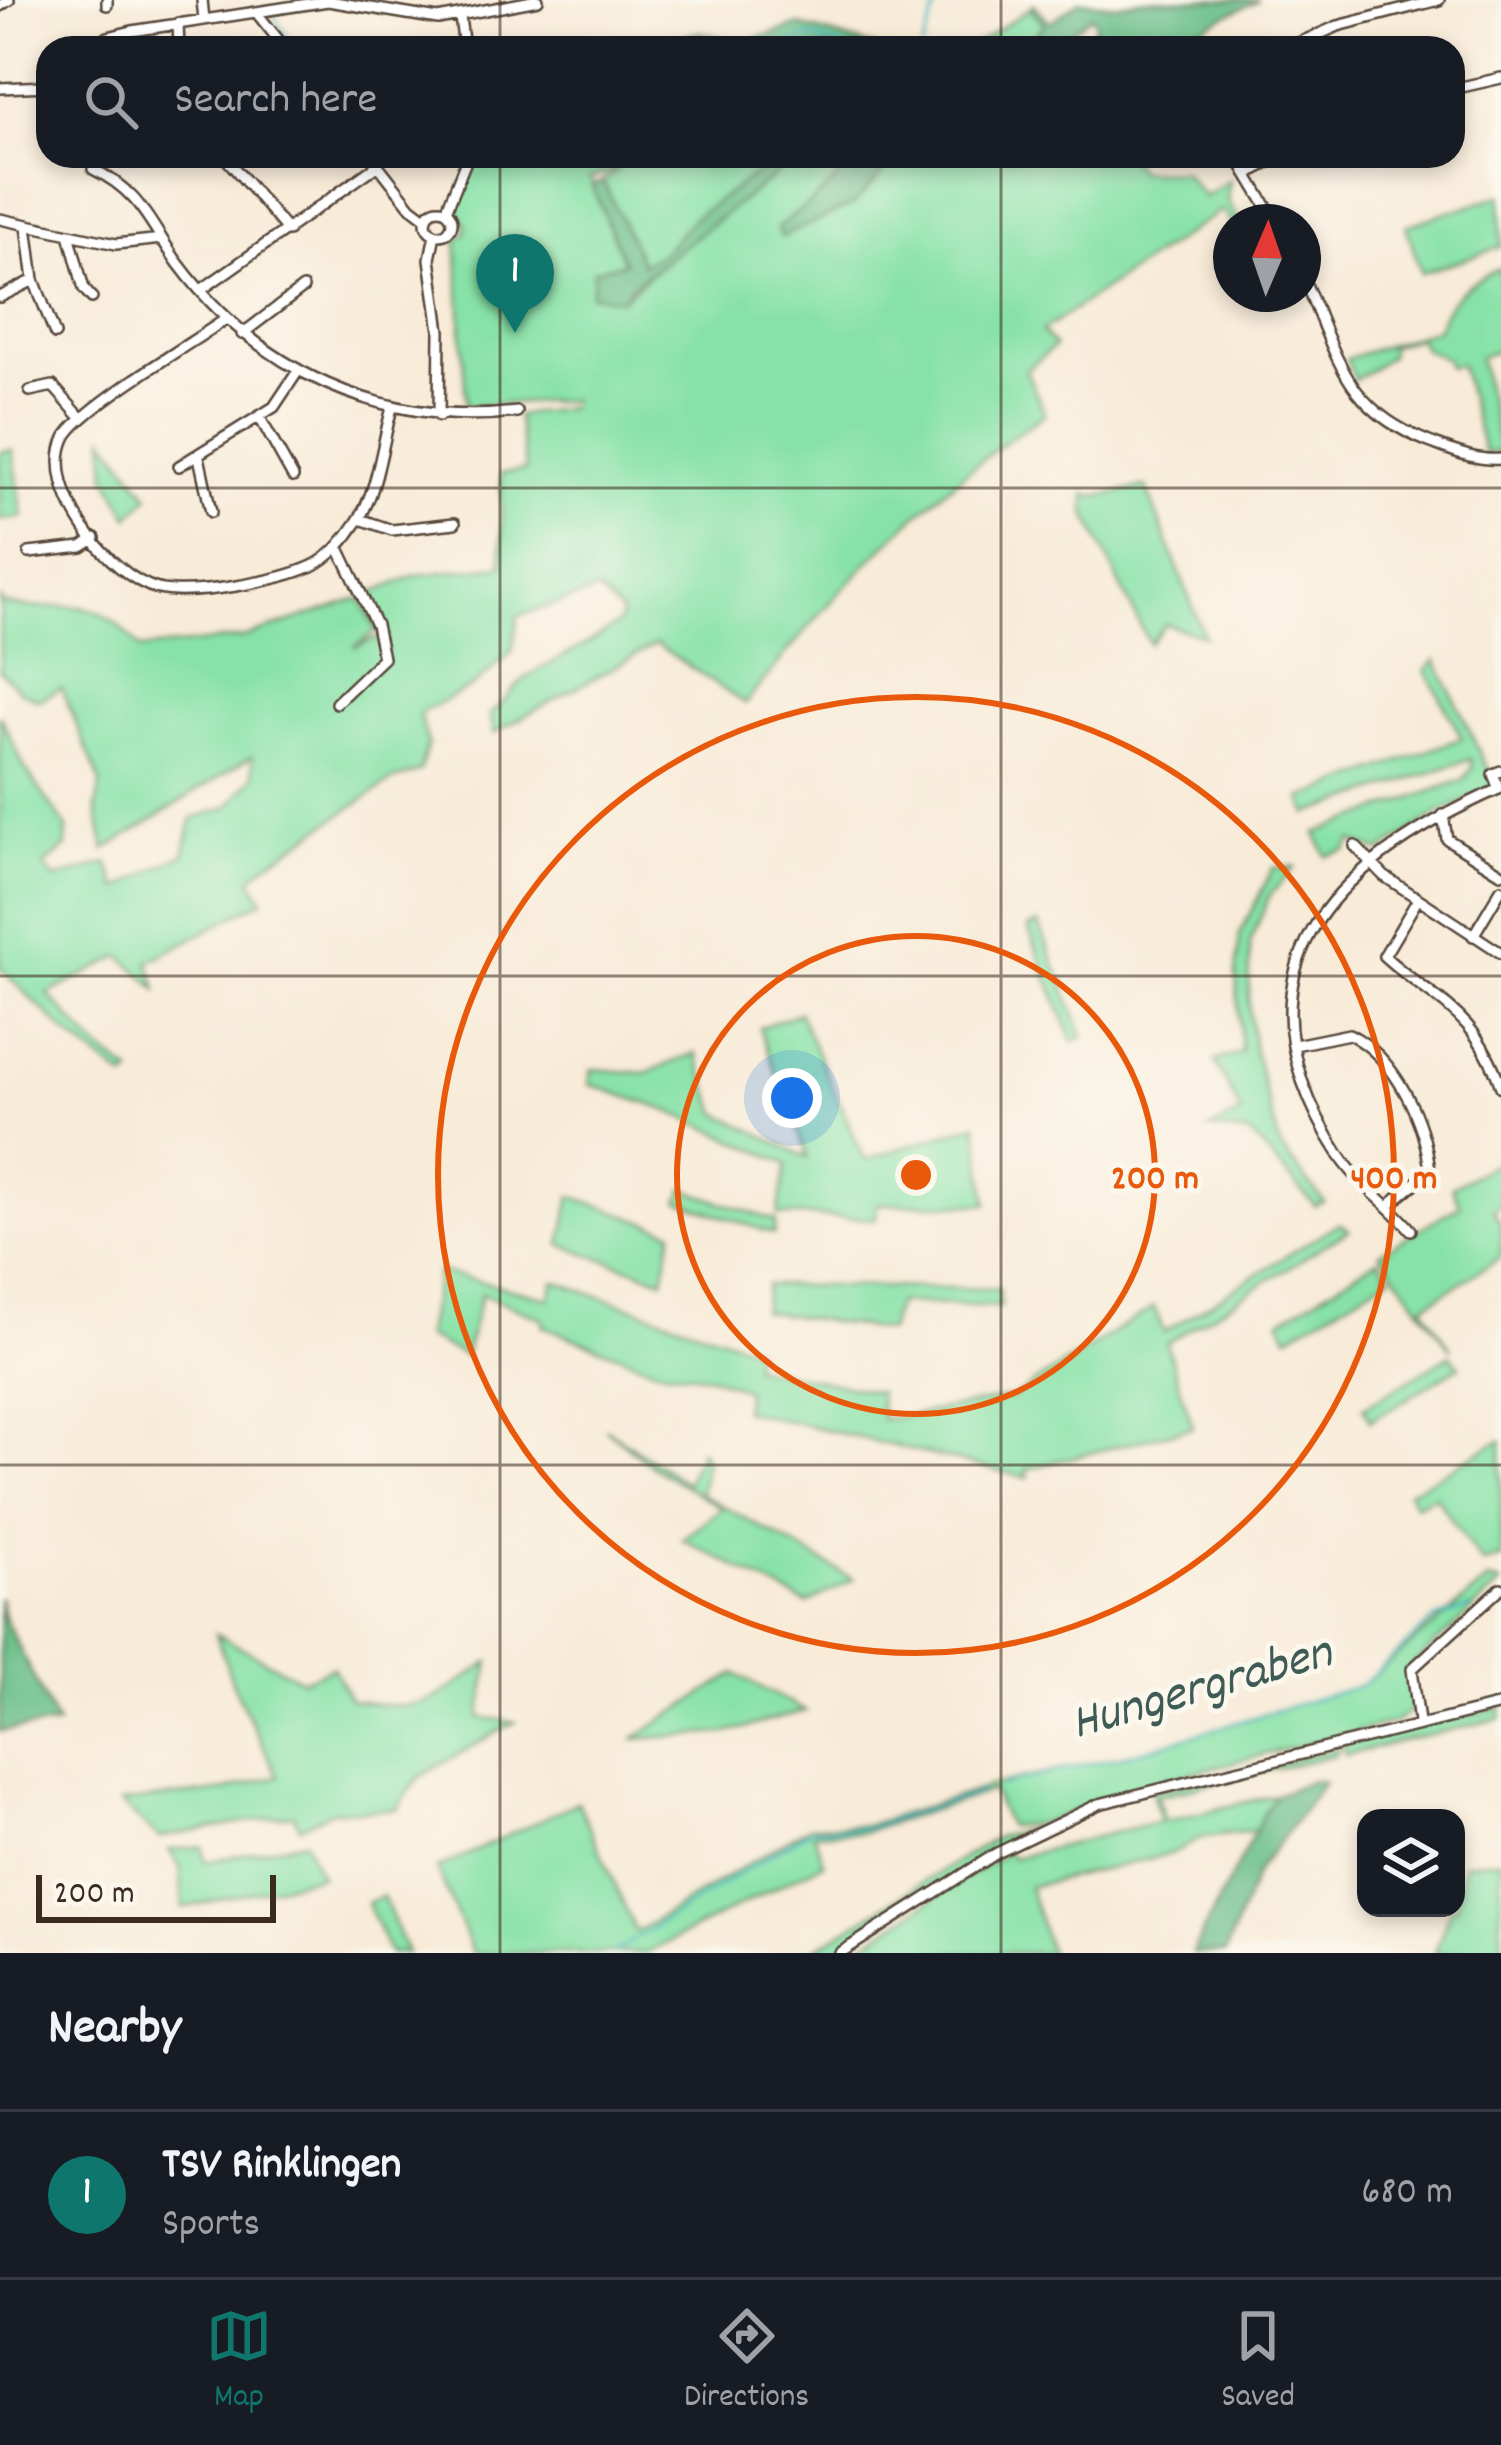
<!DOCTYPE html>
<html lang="en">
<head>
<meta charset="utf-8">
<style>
	body { margin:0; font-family:Dekko,sans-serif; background:#242831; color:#f1f3f6 }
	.controls { position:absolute; right:36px; bottom:36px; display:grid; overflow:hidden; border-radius:24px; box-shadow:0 6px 18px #0003 }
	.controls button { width:108px; height:108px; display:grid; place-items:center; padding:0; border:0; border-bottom:3px solid #363941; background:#171b24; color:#f1f3f6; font:60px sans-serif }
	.compass { position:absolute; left:1213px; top:204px; width:108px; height:108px; border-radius:50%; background:#171b24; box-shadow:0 6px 18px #0003; rotate:2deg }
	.scale { position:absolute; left:36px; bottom:30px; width:240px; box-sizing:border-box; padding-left:12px; border:6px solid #3b2a1e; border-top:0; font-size:33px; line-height:42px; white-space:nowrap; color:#3b2a1e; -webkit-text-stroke:9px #fbf7ec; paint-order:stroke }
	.you { position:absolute; left:792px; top:1098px; width:42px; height:42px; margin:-30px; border:9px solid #fff; border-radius:50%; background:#1a73e8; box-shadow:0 0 0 18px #1a73e833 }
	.badge { display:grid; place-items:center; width:78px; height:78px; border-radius:50%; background:#0f766e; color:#fff; font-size:39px; font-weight:700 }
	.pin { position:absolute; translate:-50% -99px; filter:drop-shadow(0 3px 6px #0008) }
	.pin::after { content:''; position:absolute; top:63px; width:42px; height:36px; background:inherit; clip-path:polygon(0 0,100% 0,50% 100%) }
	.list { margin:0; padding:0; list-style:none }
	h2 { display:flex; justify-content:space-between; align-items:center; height:156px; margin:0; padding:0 48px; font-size:51px }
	h2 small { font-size:39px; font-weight:400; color:#9ea1a6 }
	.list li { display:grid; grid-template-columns:78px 1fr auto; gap:36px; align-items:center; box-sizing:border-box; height:168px; padding:0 48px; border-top:3px solid #363941 }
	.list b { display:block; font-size:45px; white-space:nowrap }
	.list p { margin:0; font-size:39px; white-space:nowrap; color:#9ea1a6 }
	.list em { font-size:39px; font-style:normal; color:#9ea1a6 }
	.icon { flex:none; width:66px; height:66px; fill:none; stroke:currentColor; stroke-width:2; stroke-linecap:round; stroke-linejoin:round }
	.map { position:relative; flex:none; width:1501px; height:1953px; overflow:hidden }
	.search { position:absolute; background:#171b24; box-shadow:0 6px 18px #0003; left:36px; right:36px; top:36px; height:132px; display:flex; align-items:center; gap:30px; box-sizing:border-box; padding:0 42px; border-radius:36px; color:#9ea1a6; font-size:45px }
	.sheet { height:324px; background:#171b24 }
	nav { display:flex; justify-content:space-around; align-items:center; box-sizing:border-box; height:168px; border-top:3px solid #363941; background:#171b24; font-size:33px; color:#9ea1a6 }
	nav a { display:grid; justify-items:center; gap:6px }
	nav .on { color:#0f766e }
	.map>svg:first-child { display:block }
	.green { fill:#87e2a7; stroke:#618662; stroke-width:3 }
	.forest { fill:#6dc08c; stroke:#547555; stroke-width:3 }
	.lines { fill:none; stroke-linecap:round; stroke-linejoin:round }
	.stream { stroke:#46b6bd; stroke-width:3 }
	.minor-casing { stroke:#57473a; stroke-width:14 }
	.minor { stroke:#fff; stroke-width:9 }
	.grid { fill:none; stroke:#3b2a1e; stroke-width:3; stroke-opacity:0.55 }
	.ring { fill:none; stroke:#e8590c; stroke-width:6 }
	.labels { text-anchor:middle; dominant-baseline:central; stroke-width:10; stroke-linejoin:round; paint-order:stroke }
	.water-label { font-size:51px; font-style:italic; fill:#3f5b56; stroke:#fbf7ec }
	.centre { fill:#e8590c; stroke:#fbf7ec; stroke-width:6 }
	.ring-label { font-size:36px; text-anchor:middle; font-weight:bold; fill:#e8590c; stroke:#fbf7ec; stroke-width:10; stroke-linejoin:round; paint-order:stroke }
</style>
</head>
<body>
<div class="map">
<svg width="1501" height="1953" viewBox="0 0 1501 1953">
	<rect width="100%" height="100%" fill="#fbf7ec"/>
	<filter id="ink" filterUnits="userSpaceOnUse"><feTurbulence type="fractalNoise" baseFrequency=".00833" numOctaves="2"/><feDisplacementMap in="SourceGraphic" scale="24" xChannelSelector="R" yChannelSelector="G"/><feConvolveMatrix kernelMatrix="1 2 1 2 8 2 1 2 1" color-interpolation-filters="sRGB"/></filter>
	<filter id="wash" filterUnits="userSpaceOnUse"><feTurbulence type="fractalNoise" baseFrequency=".004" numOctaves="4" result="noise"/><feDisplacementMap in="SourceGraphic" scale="48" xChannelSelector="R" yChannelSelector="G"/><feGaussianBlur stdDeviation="2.7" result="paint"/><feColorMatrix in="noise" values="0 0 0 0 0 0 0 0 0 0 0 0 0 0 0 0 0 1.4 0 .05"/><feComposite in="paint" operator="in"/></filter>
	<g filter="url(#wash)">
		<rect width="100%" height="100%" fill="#f8ebd8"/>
		<!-- green -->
		<path class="green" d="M 1030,8 L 1045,24 L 1024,48 L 972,47 Z
			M 475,156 L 782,156 L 693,218 L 663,253 L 641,265 L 603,181 L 620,169 L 590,178 L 625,264 L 622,299 L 714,218 L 800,156 L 855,156 L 828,189 L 778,228 L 783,236 L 854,204 L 898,156 L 1127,156 L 1139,171 L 1183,172 L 1204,197 L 1230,180 L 1227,199 L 1240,222 L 1231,224 L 1222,210 L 1042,331 L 1055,346 L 1026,370 L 1045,414 C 923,496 836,590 745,704 L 656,644 L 494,733 L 490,714 C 506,703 514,684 530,675 C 561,657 591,644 620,622 L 621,612 L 597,591 L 518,616 L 512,652 L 473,686 L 419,714 L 428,743 L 420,771 L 391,781 L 264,866 L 251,879 L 263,900 L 149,962 L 157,989 L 121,956 L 48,994 L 96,1046 L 132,1074 L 125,1079 L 69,1035 L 0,968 L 0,715 L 24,767 L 67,828 L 66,847 L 44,866 L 55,879 L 108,863 L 118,889 L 184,854 L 192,819 L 228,807 L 254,776 L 252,756 L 105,850 L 96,807 L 101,783 L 61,688 L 39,700 L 20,691 L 0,671 L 0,597 L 2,603 C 59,619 88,581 140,649 L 243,638 L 360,598 L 376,631 L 354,647 L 376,638 L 388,654 L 365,596 L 416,575 L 502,566 L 501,474 L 526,470 L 517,415 L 569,408 L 571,400 L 466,406 L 457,240 L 466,233 L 466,223 L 456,210 Z
			M 1501,195 L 1501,247 L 1421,273 L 1406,226 Z
			M 1501,268 L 1501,350 L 1479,357 L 1501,452 L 1484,453 L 1460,365 L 1449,367 L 1446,359 L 1423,348 L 1419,337 L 1390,346 L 1390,356 L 1355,380 L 1346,359 L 1437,329 C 1447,298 1471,279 1501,268 Z
			M 105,437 L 149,496 L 129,517 L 107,476 Z
			M 13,450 L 23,517 L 0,520 L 0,452 Z
			M 1146,487 L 1204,636 L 1165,624 L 1149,644 L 1086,513 L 1086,493 L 1093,497 Z
			M 1436,660 L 1496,786 L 1439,813 L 1380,852 L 1352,841 L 1347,850 L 1326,856 L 1316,833 L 1463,780 L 1472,768 L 1471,759 L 1308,814 L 1302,798 L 1462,738 L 1426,670 Z
			M 1295,867 L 1269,896 L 1250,943 L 1249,1009 L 1254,1051 L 1280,1147 L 1324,1202 L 1315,1206 L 1250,1134 L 1210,1129 L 1241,1113 L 1215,1061 L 1241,1052 L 1236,972 L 1240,934 L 1273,868 Z
			M 1039,924 L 1084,1037 L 1073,1041 L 1028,928 Z
			M 799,1013 L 865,1160 L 977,1124 L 988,1204 L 877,1204 L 876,1219 L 778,1215 L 787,1164 L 672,1112 L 589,1084 L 592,1069 L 646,1073 L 696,1053 L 718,1113 L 808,1158 L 759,1028 Z
			M 1501,1160 L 1501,1205 L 1493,1210 L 1501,1225 L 1501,1257 L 1423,1306 L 1452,1350 L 1380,1253 L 1460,1205 L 1452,1187 Z
			M 684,1189 L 776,1221 L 774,1234 L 679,1201 Z
			M 571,1196 L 673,1231 L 663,1279 L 561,1245 Z
			M 1339,1223 L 1349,1230 L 1166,1343 L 1193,1427 L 1027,1469 L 1028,1478 L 743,1410 L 746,1390 L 710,1376 L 656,1369 L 543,1326 L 544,1319 L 481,1294 L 465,1356 L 425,1337 L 438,1271 L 549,1298 L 554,1281 L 755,1348 L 753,1366 L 878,1392 L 882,1419 L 894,1418 L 1013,1397 L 1154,1307 L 1164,1332 Z
			M 1378,1259 L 1390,1276 L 1288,1336 L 1280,1320 Z
			M 767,1285 L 999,1289 L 1001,1307 L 897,1303 L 888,1331 L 762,1311 Z
			M 1451,1355 L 1460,1366 L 1370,1421 L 1364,1407 Z
			M 605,1428 L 686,1483 L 700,1450 L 706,1461 L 700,1493 L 853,1579 L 807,1604 L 682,1539 L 722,1508 L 653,1467 Z
			M 1501,1440 L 1501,1559 L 1482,1563 L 1435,1496 L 1415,1505 L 1408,1492 Z
			M 1488,1581 L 1501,1584 L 1408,1669 L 1412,1709 L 1396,1722 L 1154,1782 L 1042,1823 L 1008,1826 L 992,1791 L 864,1832 L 814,1833 L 823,1863 L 647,1953 L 473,1953 L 437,1869 L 578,1802 L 636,1932 L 810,1826 L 868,1825 L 991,1786 L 1130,1754 L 1362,1685 Z
			M 216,1634 L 302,1680 L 333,1667 L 350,1700 C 429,1713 425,1705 490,1662 L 480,1717 L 515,1722 L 419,1777 L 397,1809 L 332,1811 L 300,1827 L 293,1814 L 159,1838 L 120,1803 L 227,1790 L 278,1776 L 234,1687 Z
			M 735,1674 L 805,1711 L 726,1733 L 633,1739 Z
			M 1501,1707 L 1501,1718 L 1346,1755 L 1344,1749 L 1346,1743 Z
			M 1339,1748 L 1335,1755 L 1157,1796 L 1165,1821 L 1276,1795 L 1256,1830 L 1204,1837 L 1170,1854 L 1028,1887 L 1050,1953 L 849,1953 L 1007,1852 L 1013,1858 L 1160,1821 L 1152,1791 Z
			M 1033,1828 L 831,1953 L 808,1953 L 997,1837 Z
			M 305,1841 L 320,1876 L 183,1908 L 180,1867 L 169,1850 L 203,1847 L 205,1862 Z
			M 1501,1860 L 1501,1953 L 1435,1953 L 1450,1908 L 1456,1908 L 1464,1863 Z
			M 382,1896 L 407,1953 L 389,1953 L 367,1903 Z"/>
		<!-- forest -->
		<path class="forest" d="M 1142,0 L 1259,0 L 1167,44 L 1168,48 L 1081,48 L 1096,25 L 1092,15 L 1050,48 L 1024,48 L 1044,24 L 1030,8 L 1034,4 L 1050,22 L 1080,1 L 1116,5 Z
			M 799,25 L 878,48 L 634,48 L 700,32 L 743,43 Z
			M 782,156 L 800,156 L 629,288 L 623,299 L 591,295 L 594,270 L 624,263 L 592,186 L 603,181 L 642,264 L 663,252 L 693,218 Z
			M 855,156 L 898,156 L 854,204 L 782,237 L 777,228 L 828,189 Z
			M 0,1597 L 4,1617 L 57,1725 L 0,1731 Z
			M 1312,1780 L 1324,1782 L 1257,1871 L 1225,1953 L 1192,1953 L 1264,1813 L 1276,1795 Z"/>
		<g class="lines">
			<!-- stream -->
			<path class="stream" d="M 273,15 L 296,48
				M 637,48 L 724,48
				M 779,48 L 810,37 L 847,48
				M 922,48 L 939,0
				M 1002,1785 L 1130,1754 L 1362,1685 L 1435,1619 L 1471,1608
				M 814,1829 L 867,1828 L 981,1792
				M 638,1937 L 810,1830
				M 613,1953 L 634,1940"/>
		</g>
	</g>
	<g filter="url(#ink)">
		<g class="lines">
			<defs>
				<path id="minor" d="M 202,0 L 204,19
					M 107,5 L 107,0
					M 0,6 L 9,0
					M 256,12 L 285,48
					M 460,17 L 464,48
					M 178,23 L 179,48
					M 93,48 L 108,37 L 132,31 L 328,1 L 438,19 L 538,0
					M 1287,48 L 1338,26 L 1439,0
					M 0,88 L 48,86
					M 1453,89 L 1501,78
					M 224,156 L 288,231
					M 371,156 L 411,207 L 427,219
					M 1237,156 L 1247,174 L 1282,156
					M 93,169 C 142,193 148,222 178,263 C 258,371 383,428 517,412
					M 1247,174 L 1276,222
					M426 222a13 13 0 1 1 26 0a13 13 0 1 1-26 0Z
					M 446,211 L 468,156
					M 0,219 L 116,244 L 162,239
					M 27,226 L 34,280 L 55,334
					M 69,234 L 84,289 L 92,298
					M 435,234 L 430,259 L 440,331 L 439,416
					M 1303,278 C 1339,356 1342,408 1429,442 C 1453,451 1475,461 1501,459
					M 201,290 L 378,165
					M 0,297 L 34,280
					M 226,319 C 195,341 78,410 65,438 C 41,490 110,577 158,589 C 193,597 279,581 312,566 C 330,558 347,538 357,522 C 378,491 382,443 392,408
					M 242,334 L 303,288
					M 30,391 L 53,386 L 81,418
					M 260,418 L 293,477
					M 199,457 L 211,512
					M 179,466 L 274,407 L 298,371
					M 360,519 L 392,530 L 455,523
					M 29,553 L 82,547 L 95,538
					M 336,703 L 383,658 L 376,625 L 338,546
					M 1499,789 L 1493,774 L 1501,771
					M 1443,815 L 1447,839 L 1501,873
					M 1355,846 L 1384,876 L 1501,953
					M 1418,899 L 1384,956 C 1438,1005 1473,1008 1501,1087
					M 1473,936 L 1501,889
					M 1295,1045 L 1349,1034 C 1396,1057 1425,1122 1430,1171 L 1389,1205
					M 1411,1230 C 1389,1204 1359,1185 1340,1156 C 1221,972 1330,863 1501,788
					M 1419,1722 L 1412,1669 L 1501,1588
					M 840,1953 L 997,1853 L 1099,1804 L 1501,1705"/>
			</defs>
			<!-- minor casing -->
			<use href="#minor" class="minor-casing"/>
			<!-- minor -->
			<use href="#minor" class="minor"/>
		</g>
	</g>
	<!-- grid -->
	<path class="grid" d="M 500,0 L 500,48M 1001,0 L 1001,48M 500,156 L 500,1953M 1001,156 L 1001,1953M 0,488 L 1501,488M 0,976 L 1501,976M 0,1465 L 1501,1465"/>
	<!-- distance rings -->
	<g class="ring">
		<circle cx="916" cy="1175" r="239"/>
		<circle cx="916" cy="1175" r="478"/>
	</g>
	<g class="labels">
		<!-- water labels -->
		<g class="water-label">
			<text transform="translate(1202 1691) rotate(-16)">Hungergraben</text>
		</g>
	</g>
	<circle cx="916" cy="1175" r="18" class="centre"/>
	<g class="ring-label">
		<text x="1155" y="1188">200 m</text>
		<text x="1394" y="1188">400 m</text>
	</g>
</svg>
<div class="controls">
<button><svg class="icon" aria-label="layers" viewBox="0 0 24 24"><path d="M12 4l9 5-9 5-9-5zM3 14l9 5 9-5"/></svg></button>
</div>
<svg class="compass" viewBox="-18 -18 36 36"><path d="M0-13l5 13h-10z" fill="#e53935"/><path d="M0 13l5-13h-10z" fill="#9ea1a6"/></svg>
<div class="scale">200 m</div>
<div class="you"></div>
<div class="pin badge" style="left:515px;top:333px">1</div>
<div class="search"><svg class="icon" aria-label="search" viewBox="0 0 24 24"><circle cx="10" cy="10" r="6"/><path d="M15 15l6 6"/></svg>Search here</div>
</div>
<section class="sheet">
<h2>Nearby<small></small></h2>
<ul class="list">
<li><span class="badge">1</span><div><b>TSV Rinklingen</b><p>Sports</p></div><em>680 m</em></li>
</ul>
</section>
<nav>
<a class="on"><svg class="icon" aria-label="map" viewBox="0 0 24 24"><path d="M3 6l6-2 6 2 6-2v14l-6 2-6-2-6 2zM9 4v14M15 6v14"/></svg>Map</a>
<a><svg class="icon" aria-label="directions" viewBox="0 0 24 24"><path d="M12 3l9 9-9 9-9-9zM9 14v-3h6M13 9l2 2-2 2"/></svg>Directions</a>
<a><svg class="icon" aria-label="saved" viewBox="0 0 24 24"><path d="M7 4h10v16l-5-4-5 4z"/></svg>Saved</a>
</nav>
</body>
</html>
